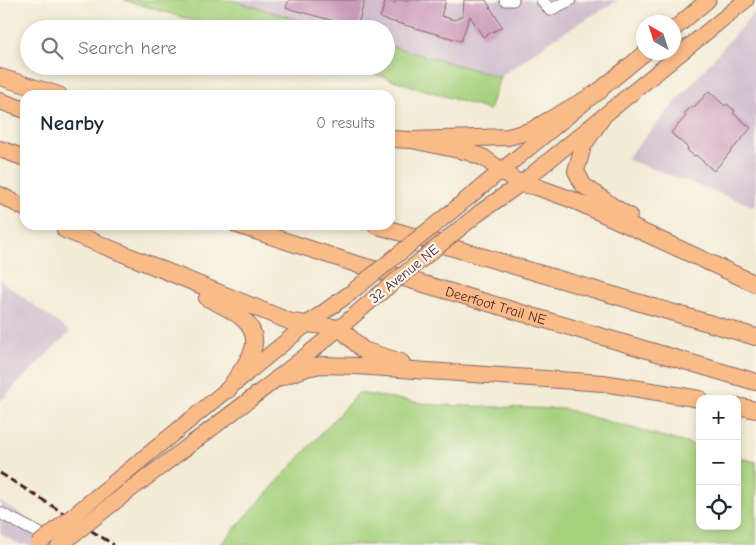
<!DOCTYPE html>
<html lang="en">
<head>
<meta charset="utf-8">
<style>
	body { margin:0; font-family:"Comic Neue",sans-serif; background:#f6f6f7; color:#1f2937 }
	.controls { position:absolute; right:15px; bottom:15px; display:grid; overflow:hidden; border-radius:10px; box-shadow:0 2px 8px #0003 }
	.controls button { width:45px; height:45px; display:grid; place-items:center; padding:0; border:0; border-bottom:1px solid #e0e1e3; background:#fff; color:#1f2937; font:25px sans-serif }
	.compass { position:absolute; left:636px; top:15px; width:45px; height:45px; border-radius:50%; background:#fff; box-shadow:0 2px 8px #0003; rotate:321deg }
	.list { margin:0; padding:0; list-style:none }
	h2 { display:flex; justify-content:space-between; align-items:center; height:65px; margin:0; padding:0 20px; font-size:21px }
	h2 small { font-size:16px; font-weight:400; color:#747a83 }
	.icon { flex:none; width:28px; height:28px; fill:none; stroke:currentColor; stroke-width:2; stroke-linecap:round; stroke-linejoin:round }
	.map { position:relative; flex:none; width:756px; height:545px; overflow:hidden }
	.search { position:absolute; background:#fff; box-shadow:0 2px 8px #0003; left:20px; top:20px; width:375px; height:55px; display:flex; align-items:center; gap:12px; box-sizing:border-box; padding:0 18px; border-radius:28px; color:#747a83; font-size:19px }
	.panel { position:absolute; background:#fff; box-shadow:0 2px 8px #0003; left:20px; top:90px; width:375px; height:140px; border-radius:15px }
	.map>svg:first-child { display:block }
	.industrial { fill:#d0bdcd }
	.green { fill:#a5d17d; stroke:#787854 }
	.building { fill:#cb99ba }
	.lines { fill:none; stroke-linecap:round; stroke-linejoin:round }
	.minor-casing { stroke:#856666; stroke-width:13 }
	.major-casing { stroke:#856666; stroke-width:17 }
	.highway-casing { stroke:#856666; stroke-width:18 }
	.minor { stroke:#fff; stroke-width:11 }
	.major { stroke:#f9bc89; stroke-width:15 }
	.highway { stroke:#f9bc89; stroke-width:16 }
	.rail { stroke:#4a1f2b; stroke-width:3; stroke-dasharray:8 4; stroke-linecap:butt }
	.major-bridge-casing { stroke:#856666; stroke-width:17; stroke-linecap:butt }
	.major-bridge { stroke:#f9bc89; stroke-width:15 }
	.labels { text-anchor:middle; dominant-baseline:central; stroke-width:4.5; stroke-linejoin:round; paint-order:stroke }
	.street-label { font-size:14px; fill:#4a1f2b; stroke:#fbf7ec }
</style>
</head>
<body>
<div class="map">
<svg width="756" height="545" viewBox="0 0 756 545">
	<rect width="100%" height="100%" fill="#fbf7ec"/>
	<filter id="ink" filterUnits="userSpaceOnUse"><feTurbulence type="fractalNoise" baseFrequency=".02" numOctaves="2"/><feDisplacementMap in="SourceGraphic" scale="10" xChannelSelector="R" yChannelSelector="G"/><feConvolveMatrix kernelMatrix="1 2 1 2 8 2 1 2 1" color-interpolation-filters="sRGB"/></filter>
	<filter id="wash" filterUnits="userSpaceOnUse"><feTurbulence type="fractalNoise" baseFrequency=".0096" numOctaves="4" result="noise"/><feDisplacementMap in="SourceGraphic" scale="20" xChannelSelector="R" yChannelSelector="G"/><feGaussianBlur stdDeviation="1.12" result="paint"/><feColorMatrix in="noise" values="0 0 0 0 0 0 0 0 0 0 0 0 0 0 0 0 0 1.4 0 .05"/><feComposite in="paint" operator="in"/></filter>
	<g filter="url(#wash)">
		<rect width="100%" height="100%" fill="#f3ebd5"/>
		<!-- industrial -->
		<path class="industrial" d="M 231,0 L 618,0 L 553,39 L 500,77 L 386,45 L 386,29 L 330,29 Z
			M 756,10 L 756,207 L 626,159 Z
			M 0,280 L 70,332 L 0,401 Z
			M 0,501 L 70,545 L 20,545 L 0,533 Z"/>
		<!-- green -->
		<path class="green" d="M 124,0 L 231,0 L 330,29 L 222,29 Z
			M 386,45 L 500,77 L 489,110 L 348,66 L 386,66 Z
			M 358,393 L 436,405 L 564,409 L 700,447 L 700,526 L 737,526 L 737,457 L 756,462 L 756,545 L 220,545 Z"/>
		<g id="blocks">
			<!-- building -->
			<path class="building" d="M 289,0 L 365,0 L 357,27 L 286,8 Z
				M 386,0 L 395,3 L 396,0 L 446,0 L 441,16 L 455,20 L 463,15 L 464,0 L 486,0 L 502,27 L 483,37 L 470,16 L 461,41 L 380,18 Z
				M 709,91 L 725,106 L 727,104 L 735,111 L 733,113 L 751,128 L 714,171 L 696,155 L 694,156 L 687,150 L 688,148 L 671,133 L 686,116 L 684,114 L 691,107 L 693,108 Z"/>
		</g>
	</g>
	<g filter="url(#ink)">
		<use href="#blocks" fill-opacity="0" stroke="#856666" stroke-width="1"/>
		<g class="lines">
			<defs>
				<path id="minor" d="M 505,0 L 513,0
					M 542,0 L 550,10 L 570,0
					M 0,513 L 52,540"/>
				<path id="major" d="M 674,29 L 708,0
					M 457,207 L 646,52
					M 479,213 L 520,184 L 746,0
					M 107,488 L 307,324 L 349,294
					M 121,497 C 206,432 293,370 373,299"/>
				<g id="highway">
					<path d="M 0,77 L 59,95"/>
					<path d="M 0,101 L 25,110"/>
					<path d="M 602,118 L 583,146 L 576,171 L 583,185 L 614,207 L 629,216"/>
					<path d="M 390,139 L 412,140 L 508,137 L 530,131 L 600,91"/>
					<path d="M 412,140 L 468,152 L 484,158 L 520,184 L 537,187 L 573,200 L 756,284"/>
					<path d="M 0,149 L 25,158"/>
					<path d="M 0,195 L 25,208"/>
					<path id="s1" d="M 237,225 L 356,264 L 756,382"/>
					<path d="M 375,225 L 756,337"/>
					<path d="M 65,230 L 291,322 L 340,328 L 363,350 L 401,362"/>
					<path d="M 207,298 C 227,308 261,321 253,349 C 249,363 236,377 228,390"/>
					<path d="M 278,378 L 307,368 L 321,365 L 356,366 L 603,383 L 700,399"/>
					<path d="M 737,406 L 756,410"/>
				</g>
			</defs>
			<!-- minor casing -->
			<use href="#minor" class="minor-casing"/>
			<!-- major casing -->
			<use href="#major" class="major-casing"/>
			<!-- highway casing -->
			<use href="#highway" class="highway-casing"/>
			<!-- minor -->
			<use href="#minor" class="minor"/>
			<!-- major -->
			<use href="#major" class="major"/>
			<!-- highway -->
			<use href="#highway" class="highway"/>
			<!-- rail -->
			<path class="rail" d="M 0,473 L 114,545"/>
			<defs>
				<path id="major-bridge" d="M 349,294 L 457,207
					M 373,299 L 479,213
					M 37,545 L 107,488
					M 60,545 L 121,497"/>
			</defs>
			<!-- major-bridge casing -->
			<use href="#major-bridge" class="major-bridge-casing"/>
			<!-- major-bridge -->
			<use href="#major-bridge" class="major-bridge"/>
		</g>
	</g>
	<g class="labels">
		<!-- street labels -->
		<g class="street-label">
			<text transform="translate(404 274) rotate(-39)">32 Avenue NE</text>
			<text stroke="none"><textPath href="#s1" startOffset="271">Deerfoot Trail NE</textPath></text>
		</g>
	</g>
</svg>
<div class="controls">
<button>+</button>
<button>−</button>
<button><svg class="icon" aria-label="locate" viewBox="0 0 24 24"><circle cx="12" cy="12" r="6"/><path d="M12 2v4M12 18v4M2 12h4M18 12h4"/></svg></button>
</div>
<svg class="compass" viewBox="-18 -18 36 36"><path d="M0-13l5 13h-10z" fill="#e53935"/><path d="M0 13l5-13h-10z" fill="#747a83"/></svg>
<div class="search"><svg class="icon" aria-label="search" viewBox="0 0 24 24"><circle cx="10" cy="10" r="6"/><path d="M15 15l6 6"/></svg>Search here</div>
<section class="panel">
<h2>Nearby<small>0 results</small></h2>
<ul class="list">
</ul>
</section>
</div>
</body>
</html>
